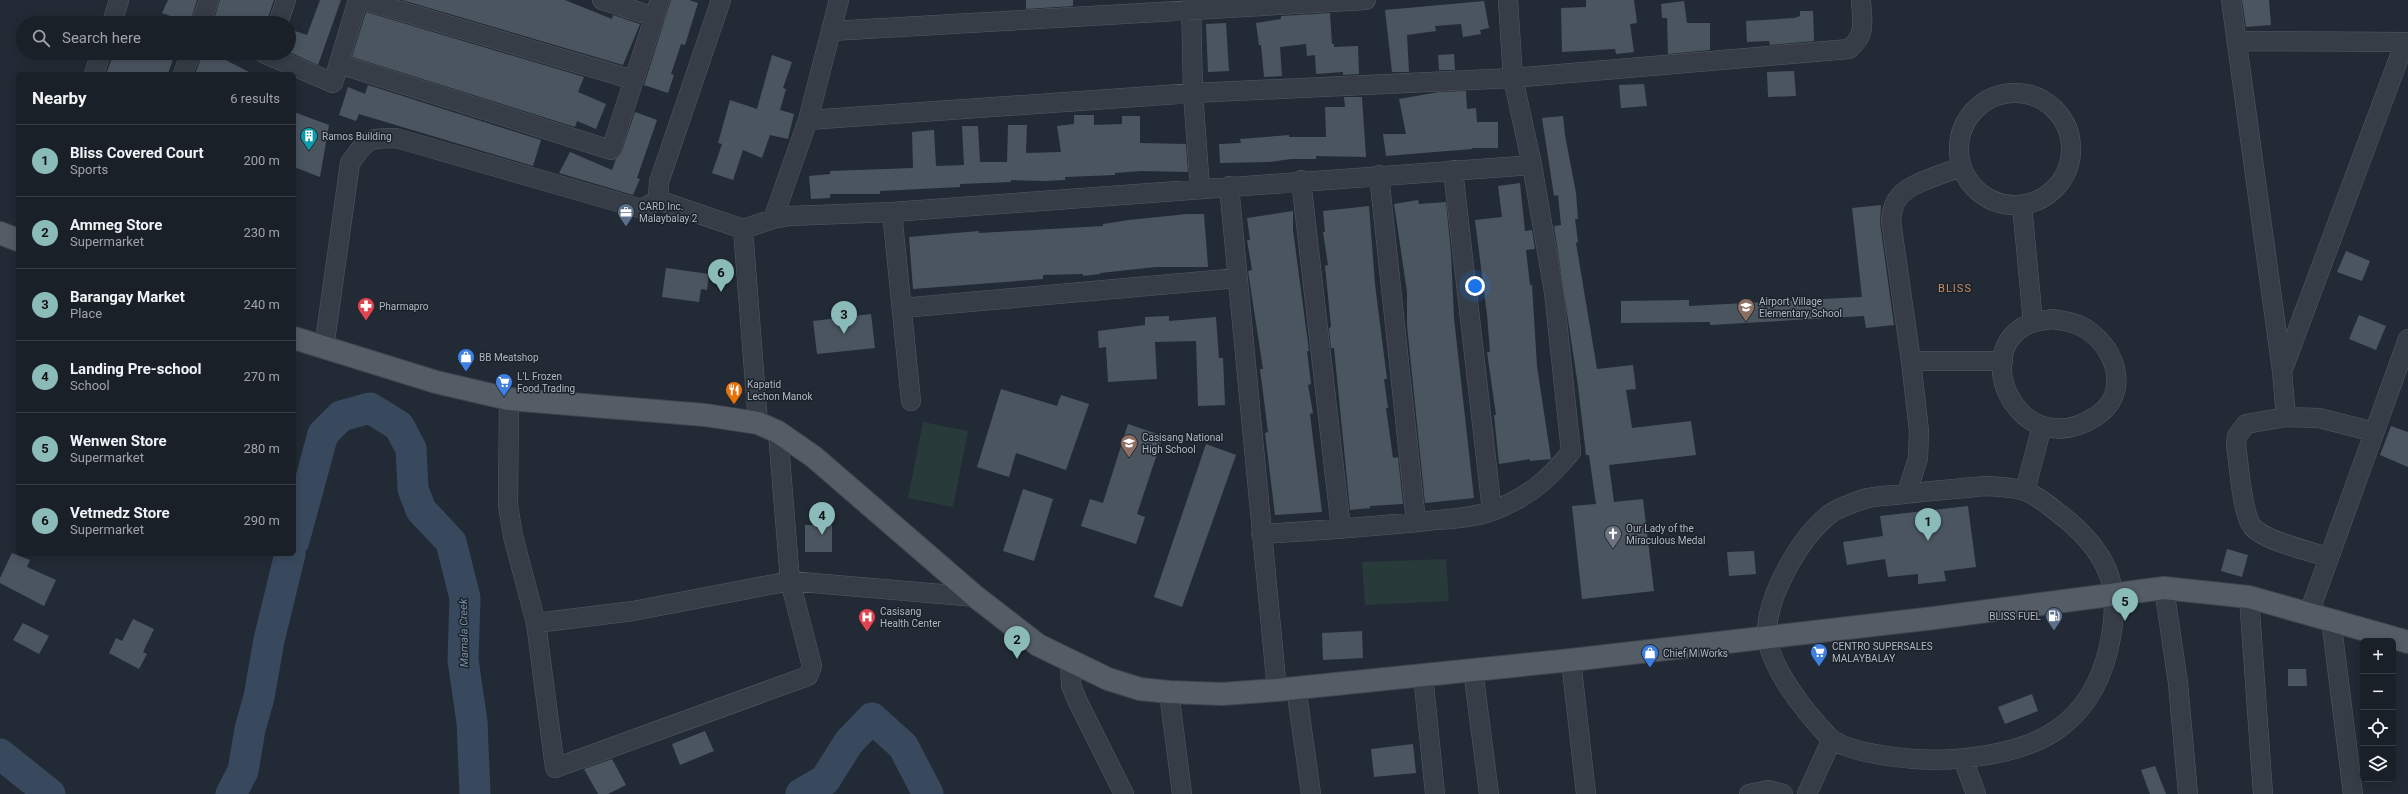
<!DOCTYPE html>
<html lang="en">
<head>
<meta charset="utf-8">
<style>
	body { margin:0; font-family:Roboto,sans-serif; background:#272d34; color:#f1f3f6 }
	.controls { position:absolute; right:12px; bottom:12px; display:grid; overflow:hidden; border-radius:6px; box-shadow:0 2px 10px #0003 }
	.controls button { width:36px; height:36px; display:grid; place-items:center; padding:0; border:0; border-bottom:1px solid #383e45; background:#1a2028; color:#f1f3f6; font:20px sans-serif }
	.you { position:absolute; left:1475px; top:286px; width:14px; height:14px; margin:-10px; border:3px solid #fff; border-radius:50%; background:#1a73e8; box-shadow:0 0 0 6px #1a73e833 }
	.badge { display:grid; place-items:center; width:26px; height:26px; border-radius:50%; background:#8bbbb9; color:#111; font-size:13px; font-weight:700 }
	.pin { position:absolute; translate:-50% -33px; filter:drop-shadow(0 1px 2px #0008) }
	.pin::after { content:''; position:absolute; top:21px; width:14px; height:12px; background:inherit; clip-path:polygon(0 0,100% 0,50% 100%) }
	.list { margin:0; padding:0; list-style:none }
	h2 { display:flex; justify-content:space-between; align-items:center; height:52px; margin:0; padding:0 16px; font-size:17px }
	h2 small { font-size:13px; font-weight:400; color:#9fa3a8 }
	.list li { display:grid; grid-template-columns:26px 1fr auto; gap:12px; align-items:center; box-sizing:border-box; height:72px; padding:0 16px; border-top:1px solid #383e45 }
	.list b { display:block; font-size:15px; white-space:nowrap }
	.list p { margin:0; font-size:13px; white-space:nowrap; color:#9fa3a8 }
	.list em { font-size:13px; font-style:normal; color:#9fa3a8 }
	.icon { flex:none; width:22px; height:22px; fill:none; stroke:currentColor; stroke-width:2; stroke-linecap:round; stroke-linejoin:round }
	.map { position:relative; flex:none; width:2408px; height:794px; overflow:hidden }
	.search { position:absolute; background:#1a2028; box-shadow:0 2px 10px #0003; left:16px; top:16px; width:280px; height:44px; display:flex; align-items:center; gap:10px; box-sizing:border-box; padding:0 14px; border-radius:22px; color:#9fa3a8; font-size:15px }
	.panel { position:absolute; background:#1a2028; box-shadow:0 2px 10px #0003; left:16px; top:72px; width:280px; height:484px; border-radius:6px }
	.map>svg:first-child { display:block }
	.green { fill:#283a3a }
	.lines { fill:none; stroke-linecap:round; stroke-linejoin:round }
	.river { stroke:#39495d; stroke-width:31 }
	.building { fill:#4b5560 }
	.minor-casing { stroke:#535a63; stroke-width:20 }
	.major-casing { stroke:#3f464f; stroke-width:24 }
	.minor { stroke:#363d46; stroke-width:19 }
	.major { stroke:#545c66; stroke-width:22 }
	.labels { text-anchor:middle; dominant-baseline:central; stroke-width:3; stroke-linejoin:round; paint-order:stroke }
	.poi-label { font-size:10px; fill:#b0b7c2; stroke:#1b222a; text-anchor:start }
	.neighbourhood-label { font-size:11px; letter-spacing:1px; fill:#c78e67; stroke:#1b222a }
	.water-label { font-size:11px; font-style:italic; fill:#7b8fa8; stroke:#1b222a }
</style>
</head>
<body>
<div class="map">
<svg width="2408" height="794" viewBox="0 0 2408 794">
	<rect width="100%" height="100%" fill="#222b35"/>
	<!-- green -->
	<path class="green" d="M 923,422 L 968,431 L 953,507 L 908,498 Z
		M 1446,559 L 1449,601 L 1365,605 L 1362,562 Z"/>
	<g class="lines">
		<!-- river -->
		<path class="river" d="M 294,541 L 323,434 L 341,416 L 370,408 L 399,426 L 411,449 L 413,489 L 421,510 L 451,542 L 465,598 L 463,660 L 472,722 L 475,794
			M 0,754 L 50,794
			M 231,794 L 243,771 L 250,729 L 259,697 L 269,640 L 290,554
			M 801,794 L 825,780 L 849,742 L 872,718 L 903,746 L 928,794"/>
	</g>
	<!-- building -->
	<path class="building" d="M 168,0 L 197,0 L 190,23 L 162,13 Z
		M 220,0 L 274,0 L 266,23 L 213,23 Z
		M 320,0 L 341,0 L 318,65 L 289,52 L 289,29 L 307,35 Z
		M 402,0 L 565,0 L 612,19 L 613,15 L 640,24 L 623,65 Z
		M 671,0 L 689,0 L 698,3 L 685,45 L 681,44 L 671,74 L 674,75 L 668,93 L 644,85 Z
		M 1026,0 L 1073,0 L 1073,6 L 1026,9 Z
		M 1586,0 L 1634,0 L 1637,23 L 1630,24 L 1634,52 L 1616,54 L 1615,49 L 1562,52 L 1561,8 L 1586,7 Z
		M 2242,0 L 2269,0 L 2271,25 L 2246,27 Z
		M 1484,1 L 1489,28 L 1480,30 L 1481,34 L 1463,37 L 1461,24 L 1435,26 L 1436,31 L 1407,35 L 1409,72 L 1392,72 L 1385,10 Z
		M 1684,1 L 1687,23 L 1710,23 L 1710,50 L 1668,54 L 1667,18 L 1662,18 L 1661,4 Z
		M 1800,11 L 1813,11 L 1814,41 L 1770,45 L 1769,41 L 1747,42 L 1746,21 L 1794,18 L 1800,16 Z
		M 366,12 L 584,77 L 578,92 L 606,104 L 596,129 L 577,121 L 575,127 L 352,57 Z
		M 1330,13 L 1332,44 L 1334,44 L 1334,47 L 1358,46 L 1359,74 L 1343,75 L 1343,72 L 1316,74 L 1315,55 L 1307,56 L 1306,44 L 1280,47 L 1282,76 L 1264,77 L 1261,45 L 1259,45 L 1256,23 L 1281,19 L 1281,16 Z
		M 1226,23 L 1229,71 L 1208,72 L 1206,24 Z
		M 114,53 L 175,53 L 168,74 L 106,74 Z
		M 203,53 L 212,53 L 253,74 L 195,74 Z
		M 1454,54 L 1455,70 L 1439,70 L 1438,55 Z
		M 772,55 L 792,62 L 783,88 L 786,89 L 780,110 L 794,114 L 788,139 L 770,135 L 762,158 L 743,150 L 733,180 L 712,173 L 722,144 L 718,143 L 730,100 L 757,109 Z
		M 1794,71 L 1796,96 L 1768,97 L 1767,72 Z
		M 1644,84 L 1647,106 L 1621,108 L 1619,85 Z
		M 368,85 L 541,140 L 533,166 L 359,114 L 356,121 L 339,115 L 348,87 L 365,94 Z
		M 1466,91 L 1467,109 L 1476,108 L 1477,122 L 1498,122 L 1498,148 L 1472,148 L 1472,149 L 1386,156 L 1383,134 L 1406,134 L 1399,99 L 1439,92 Z
		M 1344,97 L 1362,97 L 1366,157 L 1316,156 L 1316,159 L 1291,159 L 1270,162 L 1220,163 L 1219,144 L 1241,143 L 1240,139 L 1289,135 L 1289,137 L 1326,137 L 1325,107 L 1345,107 Z
		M 294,112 L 329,125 L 320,177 L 294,167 Z
		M 635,112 L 657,120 L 637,178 L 640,179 L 633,195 L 559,173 L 570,152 L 612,170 L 616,159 L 621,153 Z
		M 1074,115 L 1094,115 L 1094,125 L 1122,124 L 1122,116 L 1140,116 L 1140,143 L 1186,144 L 1188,172 L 1141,171 L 1115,173 L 1115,175 L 1065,177 L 1065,180 L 1044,181 L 1011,180 L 1011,182 L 960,184 L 960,187 L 880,191 L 880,194 L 830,194 L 830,198 L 811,199 L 809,176 L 830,174 L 830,171 L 913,168 L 912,132 L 934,130 L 936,166 L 964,165 L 962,126 L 978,126 L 980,162 L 1007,162 L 1008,125 L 1027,125 L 1026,153 L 1061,152 L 1057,126 L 1074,124 Z
		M 1563,116 L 1565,135 L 1576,193 L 1578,219 L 1575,219 L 1578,242 L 1576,243 L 1597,369 L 1633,365 L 1636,389 L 1626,390 L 1632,428 L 1691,421 L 1696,455 L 1609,465 L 1614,502 L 1643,499 L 1654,591 L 1582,599 L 1572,506 L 1596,504 L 1589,455 L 1586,455 L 1578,386 L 1554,226 L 1561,225 L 1558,195 L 1554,196 L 1542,118 Z
		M 1520,183 L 1525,231 L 1532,230 L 1535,249 L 1526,250 L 1530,285 L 1532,285 L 1537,366 L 1551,459 L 1530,461 L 1530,459 L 1499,464 L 1494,415 L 1496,415 L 1487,352 L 1490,352 L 1487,315 L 1475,220 L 1502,217 L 1498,186 Z
		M 1418,200 L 1419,204 L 1446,202 L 1451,253 L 1454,318 L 1474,498 L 1425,503 L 1407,325 L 1407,292 L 1394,204 Z
		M 1881,205 L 1880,223 L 1894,325 L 1866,328 L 1864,316 L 1710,325 L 1710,322 L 1621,323 L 1621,301 L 1689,300 L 1689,306 L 1862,297 L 1852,208 Z
		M 1369,206 L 1375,284 L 1387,379 L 1384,379 L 1388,408 L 1386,408 L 1393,458 L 1398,457 L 1403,504 L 1370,506 L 1370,508 L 1350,510 L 1334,348 L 1331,348 L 1329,328 L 1331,327 L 1325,266 L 1328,265 L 1323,232 L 1325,232 L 1323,211 Z
		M 1293,211 L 1293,230 L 1309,351 L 1307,351 L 1311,384 L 1308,385 L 1313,413 L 1310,414 L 1322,512 L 1275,515 L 1265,433 L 1268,432 L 1260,369 L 1263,369 L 1248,271 L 1252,270 L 1247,240 L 1250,240 L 1247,218 Z
		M 1187,214 L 1204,214 L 1208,267 L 1156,267 L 1100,273 L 1100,274 L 1083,276 L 1083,274 L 1043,275 L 1043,279 L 913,289 L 909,237 L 979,231 L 979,233 L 1103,226 L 1103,224 L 1129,220 Z
		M 2346,251 L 2370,261 L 2362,281 L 2337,272 Z
		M 666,268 L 709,274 L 707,290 L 701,289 L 699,302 L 662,297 Z
		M 871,314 L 875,348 L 817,354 L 813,321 Z
		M 2359,315 L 2386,326 L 2376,350 L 2349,339 Z
		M 1169,316 L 1169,321 L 1216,317 L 1219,358 L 1223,358 L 1225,405 L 1198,406 L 1196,341 L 1155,342 L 1157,379 L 1108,382 L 1106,347 L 1099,348 L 1098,331 L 1145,325 L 1145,317 Z
		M 1001,389 L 1057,406 L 1061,395 L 1089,404 L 1066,470 L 1016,453 L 1009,477 L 977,467 Z
		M 1128,424 L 1163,436 L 1137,514 L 1145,517 L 1136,544 L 1081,526 L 1090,499 L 1103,503 Z
		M 2391,426 L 2408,432 L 2408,467 L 2380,455 Z
		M 1206,444 L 1236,455 L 1182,607 L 1154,597 Z
		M 1023,489 L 1053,499 L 1034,561 L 1003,551 Z
		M 1968,506 L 1976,567 L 1944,571 L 1946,581 L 1918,584 L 1918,574 L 1888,577 L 1885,559 L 1847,565 L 1843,542 L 1883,536 L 1880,516 Z
		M 805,525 L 832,525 L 832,552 L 805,552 Z
		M 2227,549 L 2248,555 L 2242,577 L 2221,571 Z
		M 1754,551 L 1756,574 L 1729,576 L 1727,552 Z
		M 12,553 L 30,560 L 27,567 L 56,580 L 44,606 L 0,583 L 0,578 Z
		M 133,619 L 154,629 L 143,652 L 147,654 L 139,669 L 109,653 L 116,638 L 122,641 Z
		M 23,623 L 49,636 L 39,654 L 13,640 Z
		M 1362,631 L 1363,658 L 1323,660 L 1322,633 Z
		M 2288,669 L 2306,669 L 2307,686 L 2288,686 Z
		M 2032,694 L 2038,711 L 2005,724 L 1998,707 Z
		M 705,731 L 714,751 L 680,765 L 672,744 Z
		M 1413,744 L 1416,773 L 1374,777 L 1371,749 Z
		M 612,759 L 626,785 L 608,794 L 598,794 L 584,769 Z
		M 2155,766 L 2166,794 L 2150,794 L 2141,770 Z"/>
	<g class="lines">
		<defs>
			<path id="minor" d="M 363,0 L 634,80
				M 602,0 L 655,17
				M 1191,0 L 1193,93 L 1200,188
				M 2231,0 L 2282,371 L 2286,417 L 2319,418 L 2374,432
				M 112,23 L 119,0
				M 201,23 L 209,0
				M 278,23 L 286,0
				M 831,31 L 1366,0
				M 2239,41 L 2408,42
				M 263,53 L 333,83 L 358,0
				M 339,64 L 611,150 L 660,0
				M 94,74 L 101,53
				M 183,74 L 191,53
				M1959 149a56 56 0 1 1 112 0a56 56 0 1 1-112 0Z
				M 808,120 L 1193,93 L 1513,78 L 1849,49 C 1867,34 1862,22 1861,0
				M 1453,170 L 1492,511
				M 1379,175 L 1416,522
				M 1301,180 L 1341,529
				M 1229,186 L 1277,690
				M 658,200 L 659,182 L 721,0
				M 2022,205 L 2033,322
				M 892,212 L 911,401
				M 773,219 L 808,120 L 839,0
				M 743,229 L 758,423
				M 902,308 L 1238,278
				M 2052,319 C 2065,321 2079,323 2089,331 C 2118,352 2130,395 2095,417 C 2022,463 1971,359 2023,327 C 2032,321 2042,321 2052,319 Z
				M 324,348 L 350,163 C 367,140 366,138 396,138 L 642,209 L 658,200 L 743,229 L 773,219 L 790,216 L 892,212 L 1532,165
				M 1911,361 L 2003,361
				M 2283,369 L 2405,42
				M 509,399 L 508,505 L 513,536 L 536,623 L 555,768 L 808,676 L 812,666 L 790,581 L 778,432
				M 2286,417 L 2246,424 L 2237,436 L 2236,445 C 2239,464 2242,513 2252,526 C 2263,541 2310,551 2328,557
				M 1985,486 C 1997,487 2013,487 2025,491 C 2039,496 2054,510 2066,519 C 2113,558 2122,593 2108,651 C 2100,683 2085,710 2058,729 C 2022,755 1956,762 1914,759 C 1892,757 1844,752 1828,736 C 1807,714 1769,667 1767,635 C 1766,597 1800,537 1830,514 C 1838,508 1851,504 1861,500 C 1872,496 1885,496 1896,495 C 1926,491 1955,489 1985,486 Z
				M 2025,491 L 2042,426
				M 1907,493 L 1918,458 L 1919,431 L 1911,361 L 1891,221 C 1892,212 1893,204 1899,197 C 1909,183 1944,174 1961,167
				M 1261,534 C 1313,531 1365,527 1418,522 C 1441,519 1470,519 1492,511 C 1527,498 1548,480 1571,452 L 1554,292 L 1532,165 L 1513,78 L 1508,0
				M 2164,588 L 2178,683 L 2188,794
				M 2249,597 L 2263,794
				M 2309,613 L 2408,339
				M 2331,619 L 2353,794
				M 536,623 L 633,611 L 790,581 L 976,597
				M 1571,660 L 1586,794
				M 1070,662 L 1071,685 L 1077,700 L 1124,794
				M 1473,670 L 1489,794
				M 1423,675 L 1435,794
				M 1296,687 L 1311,794
				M 1169,692 L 1182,794
				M 1963,759 L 1976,794
				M 1749,794 L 1768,790 L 1783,794
				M 1807,794 L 1832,739"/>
			<path id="major" d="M 0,233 L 18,240
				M 294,338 L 436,382 L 509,399 L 705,415 L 758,423 L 778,432 L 814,457 L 976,597 L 1038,645 L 1108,679 L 1140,689 L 1169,692 L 1222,694 L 1277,690 L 1571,660 L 1934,618 L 2164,588 L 2249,597 L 2408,642"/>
		</defs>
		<!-- minor casing -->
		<use href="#minor" class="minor-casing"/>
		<!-- major casing -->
		<use href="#major" class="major-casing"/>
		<!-- minor -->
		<use href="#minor" class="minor"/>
		<!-- major -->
		<use href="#major" class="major"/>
	</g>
	<!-- icons -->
	<defs>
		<symbol id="building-pin" viewBox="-11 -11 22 30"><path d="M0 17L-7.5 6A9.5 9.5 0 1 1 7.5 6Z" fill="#0f9aa8" stroke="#1b222a"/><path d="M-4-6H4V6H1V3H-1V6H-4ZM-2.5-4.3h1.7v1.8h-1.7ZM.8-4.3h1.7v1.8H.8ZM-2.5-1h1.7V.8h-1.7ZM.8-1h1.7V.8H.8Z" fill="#fff"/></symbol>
		<symbol id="office-pin" viewBox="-11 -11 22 30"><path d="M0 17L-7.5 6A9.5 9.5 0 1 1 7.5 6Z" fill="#5c6f8a" stroke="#1b222a"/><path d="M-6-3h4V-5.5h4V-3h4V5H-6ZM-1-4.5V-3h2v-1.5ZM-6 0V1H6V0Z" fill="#fff"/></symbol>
		<symbol id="pharmacy-pin" viewBox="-11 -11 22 30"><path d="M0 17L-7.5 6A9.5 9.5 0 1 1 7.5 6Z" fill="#e0444e" stroke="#1b222a"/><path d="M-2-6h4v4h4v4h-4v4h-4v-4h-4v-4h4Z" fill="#fff"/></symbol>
		<symbol id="school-pin" viewBox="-11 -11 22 30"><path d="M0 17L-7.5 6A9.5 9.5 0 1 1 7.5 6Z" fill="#8d6e63" stroke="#1b222a"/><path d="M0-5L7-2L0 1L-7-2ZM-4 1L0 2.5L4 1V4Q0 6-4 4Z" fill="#fff"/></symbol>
		<symbol id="shop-pin" viewBox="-11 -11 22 30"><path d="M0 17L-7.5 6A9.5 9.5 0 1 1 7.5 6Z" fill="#3f7fe0" stroke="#1b222a"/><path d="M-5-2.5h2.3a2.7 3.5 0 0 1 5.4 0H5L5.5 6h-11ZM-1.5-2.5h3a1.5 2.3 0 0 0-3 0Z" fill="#fff"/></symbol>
		<symbol id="supermarket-pin" viewBox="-11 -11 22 30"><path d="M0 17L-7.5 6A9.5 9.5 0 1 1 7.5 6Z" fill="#3f7fe0" stroke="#1b222a"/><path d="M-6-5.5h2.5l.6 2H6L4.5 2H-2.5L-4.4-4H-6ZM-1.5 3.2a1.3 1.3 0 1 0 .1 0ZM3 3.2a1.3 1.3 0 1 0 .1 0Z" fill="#fff"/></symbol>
		<symbol id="restaurant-pin" viewBox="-11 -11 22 30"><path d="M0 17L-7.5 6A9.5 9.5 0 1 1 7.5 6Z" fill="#e8710a" stroke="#1b222a"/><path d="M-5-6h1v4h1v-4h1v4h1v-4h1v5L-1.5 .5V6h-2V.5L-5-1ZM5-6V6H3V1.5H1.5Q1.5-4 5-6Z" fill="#fff"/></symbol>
		<symbol id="church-pin" viewBox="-11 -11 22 30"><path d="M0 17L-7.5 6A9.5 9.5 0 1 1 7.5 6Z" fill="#6b7280" stroke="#1b222a"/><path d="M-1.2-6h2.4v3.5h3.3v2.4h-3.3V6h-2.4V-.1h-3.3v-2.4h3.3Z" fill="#fff"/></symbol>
		<symbol id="fuel-pin" viewBox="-11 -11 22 30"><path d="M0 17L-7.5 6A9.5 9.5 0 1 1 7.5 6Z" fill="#5c6f8a" stroke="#1b222a"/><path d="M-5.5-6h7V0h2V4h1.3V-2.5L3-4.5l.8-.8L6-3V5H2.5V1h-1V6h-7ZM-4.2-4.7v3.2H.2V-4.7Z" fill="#fff"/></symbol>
		<symbol id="hospital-pin" viewBox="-11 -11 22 30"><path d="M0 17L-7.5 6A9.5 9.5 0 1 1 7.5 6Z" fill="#e0444e" stroke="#1b222a"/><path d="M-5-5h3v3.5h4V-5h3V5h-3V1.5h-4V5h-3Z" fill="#fff"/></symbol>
	</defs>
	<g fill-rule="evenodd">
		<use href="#building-pin" x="299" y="126" width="20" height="27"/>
		<use href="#office-pin" x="616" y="202" width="20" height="27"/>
		<use href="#pharmacy-pin" x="356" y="296" width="20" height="27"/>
		<use href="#school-pin" x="1736" y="297" width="20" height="27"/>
		<use href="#shop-pin" x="456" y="347" width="20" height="27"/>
		<use href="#supermarket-pin" x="494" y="372" width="20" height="27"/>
		<use href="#restaurant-pin" x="724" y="380" width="20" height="27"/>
		<use href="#school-pin" x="1119" y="433" width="20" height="27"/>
		<use href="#church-pin" x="1603" y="524" width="20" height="27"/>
		<use href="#fuel-pin" x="2044" y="606" width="20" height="27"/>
		<use href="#hospital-pin" x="857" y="607" width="20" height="27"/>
		<use href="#supermarket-pin" x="1809" y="642" width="20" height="27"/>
		<use href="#shop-pin" x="1640" y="643" width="20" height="27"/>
	</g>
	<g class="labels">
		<!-- poi labels -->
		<g class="poi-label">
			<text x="322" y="136">Ramos Building</text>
			<text x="639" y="206">CARD Inc.<tspan x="639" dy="12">Malaybalay 2</tspan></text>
			<text x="1759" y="301">Airport Village<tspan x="1759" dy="12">Elementary School</tspan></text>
			<text x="379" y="306">Pharmapro</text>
			<text x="479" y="357">BB Meatshop</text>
			<text x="517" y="376">L'L Frozen<tspan x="517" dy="12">Food Trading</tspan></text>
			<text x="747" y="384">Kapatid<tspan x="747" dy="12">Lechon Manok</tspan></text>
			<text x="1142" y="437">Casisang National<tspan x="1142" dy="12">High School</tspan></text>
			<text x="1626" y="528">Our Lady of the<tspan x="1626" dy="12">Miraculous Medal</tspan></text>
			<text x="880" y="611">Casisang<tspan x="880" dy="12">Health Center</tspan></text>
			<text x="2041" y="616" text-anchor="end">BLISS FUEL</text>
			<text x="1832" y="646">CENTRO SUPERSALES<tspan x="1832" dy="12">MALAYBALAY</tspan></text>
			<text x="1663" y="653">Chief M Works</text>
		</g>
		<!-- neighbourhood labels -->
		<g class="neighbourhood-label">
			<text x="1955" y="288">BLISS</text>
		</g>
		<!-- water labels -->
		<g class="water-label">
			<text transform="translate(464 633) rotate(-91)">Mamala Creek</text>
		</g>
	</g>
</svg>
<div class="controls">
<button>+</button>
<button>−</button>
<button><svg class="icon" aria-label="locate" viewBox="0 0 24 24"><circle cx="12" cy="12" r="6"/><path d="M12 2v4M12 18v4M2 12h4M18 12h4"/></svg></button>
<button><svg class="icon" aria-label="layers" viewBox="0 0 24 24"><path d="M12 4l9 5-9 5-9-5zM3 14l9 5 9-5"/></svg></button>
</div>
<div class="you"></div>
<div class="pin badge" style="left:1928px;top:541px">1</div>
<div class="pin badge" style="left:1017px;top:659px">2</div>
<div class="pin badge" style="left:844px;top:334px">3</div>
<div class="pin badge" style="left:822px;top:535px">4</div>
<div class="pin badge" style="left:2125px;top:621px">5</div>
<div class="pin badge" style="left:721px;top:292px">6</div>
<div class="search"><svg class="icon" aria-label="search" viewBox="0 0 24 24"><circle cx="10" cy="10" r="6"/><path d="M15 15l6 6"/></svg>Search here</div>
<section class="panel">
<h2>Nearby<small>6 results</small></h2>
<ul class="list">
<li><span class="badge">1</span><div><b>Bliss Covered Court</b><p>Sports</p></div><em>200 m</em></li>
<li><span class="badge">2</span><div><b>Ammeg Store</b><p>Supermarket</p></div><em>230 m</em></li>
<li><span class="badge">3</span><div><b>Barangay Market</b><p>Place</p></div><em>240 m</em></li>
<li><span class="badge">4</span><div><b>Landing Pre-school</b><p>School</p></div><em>270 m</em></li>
<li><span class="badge">5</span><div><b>Wenwen Store</b><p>Supermarket</p></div><em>280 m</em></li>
<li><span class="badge">6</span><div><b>Vetmedz Store</b><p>Supermarket</p></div><em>290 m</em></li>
</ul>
</section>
</div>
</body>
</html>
